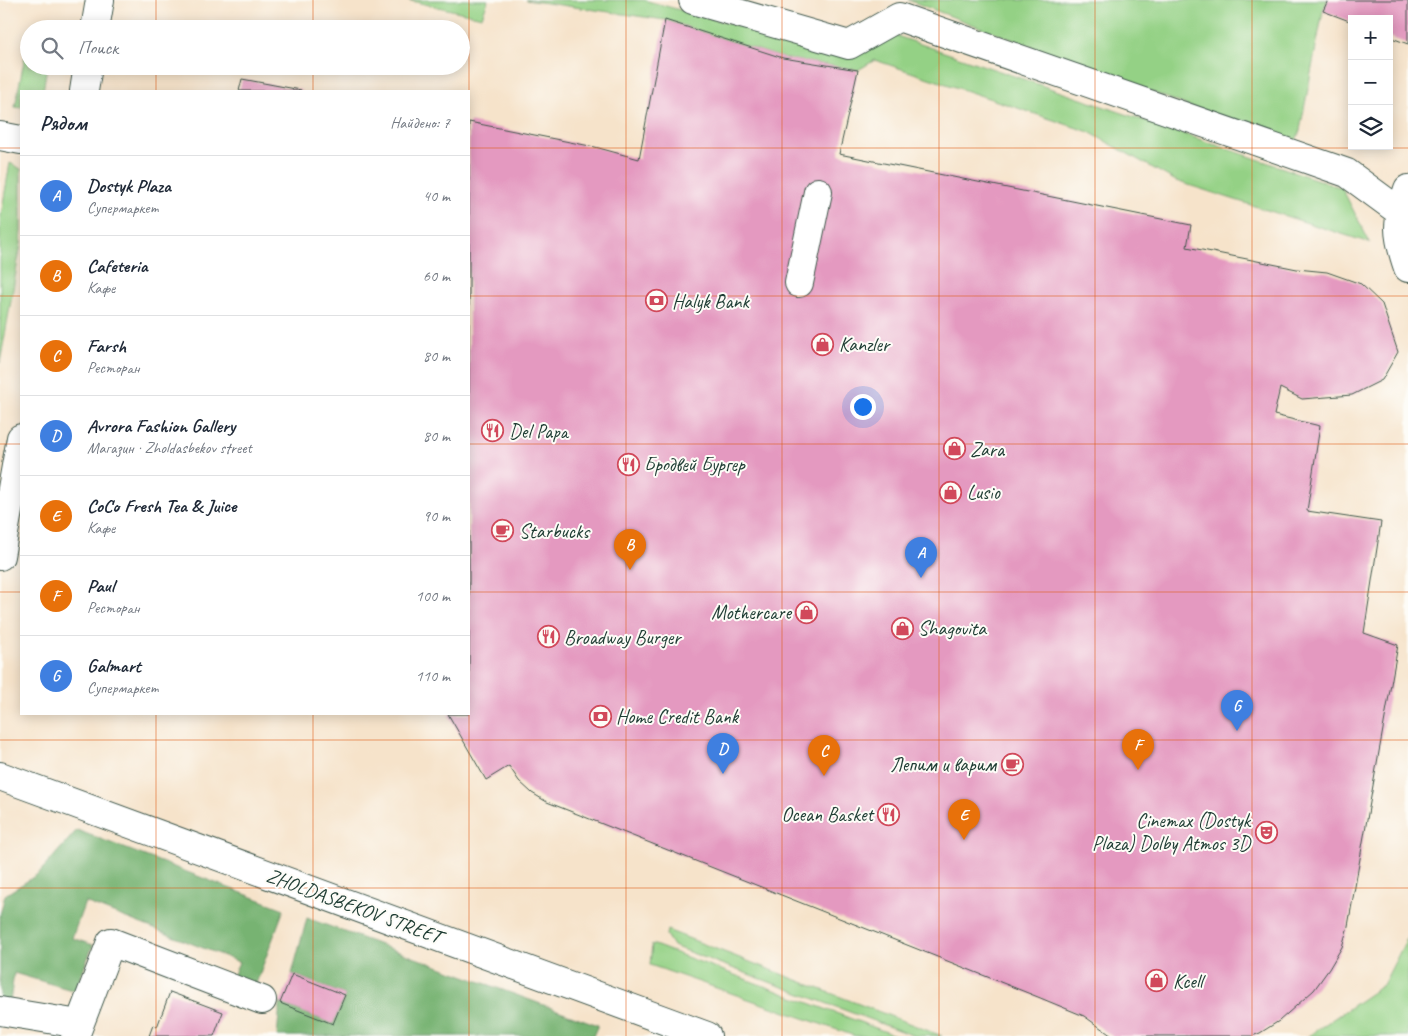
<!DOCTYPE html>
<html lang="ru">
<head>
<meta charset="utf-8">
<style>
	body { margin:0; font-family:Caveat,sans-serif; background:#f6f6f7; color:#1f2937 }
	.controls { position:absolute; right:15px; top:15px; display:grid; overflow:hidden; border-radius:0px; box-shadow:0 2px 12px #0003 }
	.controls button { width:45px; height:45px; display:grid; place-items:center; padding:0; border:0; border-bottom:1px solid #e0e1e3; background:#fff; color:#1f2937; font:25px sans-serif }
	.you { position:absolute; left:862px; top:406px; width:18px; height:18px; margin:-12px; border:4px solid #fff; border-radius:50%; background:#1a73e8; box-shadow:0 0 0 8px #1a73e833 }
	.badge { display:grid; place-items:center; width:32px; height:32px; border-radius:50%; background:#0f766e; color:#fff; font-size:16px; font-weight:700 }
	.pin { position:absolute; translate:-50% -41px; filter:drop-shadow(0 1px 2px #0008) }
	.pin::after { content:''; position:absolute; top:26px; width:18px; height:15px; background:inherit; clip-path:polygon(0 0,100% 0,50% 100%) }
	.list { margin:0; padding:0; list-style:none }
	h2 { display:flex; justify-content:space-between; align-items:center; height:65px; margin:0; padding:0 20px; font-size:21px }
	h2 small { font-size:16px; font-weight:400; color:#747a83 }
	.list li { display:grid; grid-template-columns:32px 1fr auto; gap:15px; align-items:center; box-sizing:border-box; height:80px; padding:0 20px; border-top:1px solid #e0e1e3 }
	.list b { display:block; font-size:19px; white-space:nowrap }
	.list p { margin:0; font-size:16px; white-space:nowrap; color:#747a83 }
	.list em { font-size:16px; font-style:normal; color:#747a83 }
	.icon { flex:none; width:28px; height:28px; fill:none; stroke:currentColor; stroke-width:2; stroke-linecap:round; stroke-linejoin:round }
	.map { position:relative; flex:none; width:1408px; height:1036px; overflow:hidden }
	.search { position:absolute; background:#fff; box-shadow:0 2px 12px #0003; left:20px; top:20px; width:450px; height:55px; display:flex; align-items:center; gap:12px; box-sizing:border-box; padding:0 18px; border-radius:28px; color:#747a83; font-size:19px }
	.panel { position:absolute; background:#fff; box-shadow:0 2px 12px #0003; left:20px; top:90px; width:450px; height:625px; border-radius:0px }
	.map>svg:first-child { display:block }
	.green { fill:#94d185; stroke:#5a875c }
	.forest { fill:#77b372; stroke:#4b7853 }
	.building { fill:#e499c0 }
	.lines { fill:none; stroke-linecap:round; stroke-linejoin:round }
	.minor-casing { stroke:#3f564a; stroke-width:30 }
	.major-casing { stroke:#3f564a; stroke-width:30 }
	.minor { stroke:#fff; stroke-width:28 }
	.major { stroke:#fff; stroke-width:28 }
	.grid { fill:none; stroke:#de580e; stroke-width:1; stroke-opacity:0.55 }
	.labels { text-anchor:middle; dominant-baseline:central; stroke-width:4; stroke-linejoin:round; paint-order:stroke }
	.poi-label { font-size:20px; fill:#1f3d34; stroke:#fdfcf7; text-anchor:start }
	.street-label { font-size:20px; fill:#1f3d34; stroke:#fdfcf7 }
</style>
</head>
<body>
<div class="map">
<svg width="1408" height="1036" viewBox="0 0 1408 1036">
	<rect width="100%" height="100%" fill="#fdfcf7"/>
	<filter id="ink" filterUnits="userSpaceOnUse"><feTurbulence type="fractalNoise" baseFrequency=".02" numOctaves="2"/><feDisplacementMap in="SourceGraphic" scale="10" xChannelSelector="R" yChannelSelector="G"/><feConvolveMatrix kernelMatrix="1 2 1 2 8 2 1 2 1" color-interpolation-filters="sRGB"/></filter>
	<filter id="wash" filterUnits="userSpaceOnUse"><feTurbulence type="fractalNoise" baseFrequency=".0096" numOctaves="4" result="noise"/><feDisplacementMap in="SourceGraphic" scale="20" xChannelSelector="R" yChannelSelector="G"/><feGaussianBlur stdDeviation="1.12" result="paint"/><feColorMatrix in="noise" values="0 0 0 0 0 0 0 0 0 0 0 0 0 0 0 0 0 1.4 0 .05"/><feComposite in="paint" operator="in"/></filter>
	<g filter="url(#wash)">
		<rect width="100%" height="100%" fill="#f6e3ca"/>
		<!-- green -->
		<path class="green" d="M 407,0 L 488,0 L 482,17 Z
			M 526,0 L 644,0 L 847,56 L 897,36 L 1342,188 L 1370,243 L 1176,181 L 1089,132 L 875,60 L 858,70 L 783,58 L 665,20 Z
			M 908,0 L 1328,0 L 1323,11 L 1300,130 L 1294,146 Z
			M 29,36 L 29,66 L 47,66 L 43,91 L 21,91 L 21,108 L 15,107 Z
			M 10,163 L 21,169 L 21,244 L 0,363 L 0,221 Z
			M 667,930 L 942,1036 L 914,1036 L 673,946 L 666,935 Z
			M 1408,936 L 1408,1036 L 1308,1036 L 1383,985 Z
			M 652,944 L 897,1036 L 855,1036 L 650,965 Z"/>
		<!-- forest -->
		<path class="forest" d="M 77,830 L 284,909 L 254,989 L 231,981 L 239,962 L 85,902 L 72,938 L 93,945 L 75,991 L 14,973 L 10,1002 L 0,1000 L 0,915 L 5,895 L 38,874 Z
			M 307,918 L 598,1025 L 593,1036 L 277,1036 L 280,1003 L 333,1024 L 345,995 L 292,974 Z"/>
		<g id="blocks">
			<!-- building -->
			<path class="building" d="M 1328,0 L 1408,0 L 1408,44 L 1389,37 L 1389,19 L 1352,19 L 1352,22 L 1323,11 Z
				M 665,20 L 783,58 L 858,70 L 839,154 L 1191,225 L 1187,247 L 1297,269 L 1327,272 L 1361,284 L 1382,304 L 1398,352 L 1382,380 L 1352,395 L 1302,399 L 1280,388 L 1274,415 L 1320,426 L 1307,511 L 1381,522 L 1364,633 L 1398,645 L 1348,926 L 1342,947 L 1329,969 L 1314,990 L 1279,1021 L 1260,1033 L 1252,1036 L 1112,1036 L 1084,1016 L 1038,997 L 547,802 L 532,793 L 519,781 L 509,766 L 486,780 L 448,714 L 469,714 L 469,122 L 595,147 L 639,159 Z
				M 242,79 L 301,90 L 301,91 L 239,91 Z
				M 292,974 L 345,995 L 333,1024 L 280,1003 Z
				M 170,992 L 223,1012 L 214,1036 L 149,1036 L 153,1025 L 157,1027 Z"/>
		</g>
	</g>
	<g filter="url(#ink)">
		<use href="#blocks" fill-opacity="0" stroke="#3f564a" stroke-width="1"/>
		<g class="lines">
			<defs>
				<path id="minor" d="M 693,0 L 849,45 L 899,17 L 1347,173 L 1400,212
					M 0,136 L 21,140
					M 1408,189 C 1396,224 1396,233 1408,268
					M 799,283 L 818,192
					M 0,776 L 707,1036
					M 0,1011 L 79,1024
					M 75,1036 L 111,942 L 262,1000"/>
				<path id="major" d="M 95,29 L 100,0
					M 84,91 L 88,66
					M 0,556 L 21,438"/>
			</defs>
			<!-- minor casing -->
			<use href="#minor" class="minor-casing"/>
			<!-- major casing -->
			<use href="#major" class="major-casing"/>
			<!-- minor -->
			<use href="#minor" class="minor"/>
			<!-- major -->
			<use href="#major" class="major"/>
		</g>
	</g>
	<!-- grid -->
	<path class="grid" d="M 156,0 L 156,29M 313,0 L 313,29M 469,0 L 469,1036M 626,0 L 626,1036M 782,0 L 782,1036M 939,0 L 939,1036M 1095,0 L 1095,1036M 1252,0 L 1252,1036M 156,66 L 156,91M 313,66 L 313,91M 0,148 L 21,148M 469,148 L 1408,148M 0,296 L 21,296M 469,296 L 1408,296M 0,444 L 21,444M 469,444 L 1408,444M 0,592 L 21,592M 469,592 L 1408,592M 156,714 L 156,1036M 313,714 L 313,1036M 0,740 L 1408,740M 0,888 L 1408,888"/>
	<!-- icons -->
	<defs>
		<symbol id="bank-ring" viewBox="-11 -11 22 22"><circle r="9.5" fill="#fdfcf7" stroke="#d1495b" stroke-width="1.5"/><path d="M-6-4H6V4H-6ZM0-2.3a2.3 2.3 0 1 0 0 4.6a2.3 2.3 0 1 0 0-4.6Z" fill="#d1495b"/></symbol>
		<symbol id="shop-ring" viewBox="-11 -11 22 22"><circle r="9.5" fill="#fdfcf7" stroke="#d1495b" stroke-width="1.5"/><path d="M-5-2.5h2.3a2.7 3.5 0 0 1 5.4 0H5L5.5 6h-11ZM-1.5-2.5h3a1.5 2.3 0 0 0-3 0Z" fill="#d1495b"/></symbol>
		<symbol id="restaurant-ring" viewBox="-11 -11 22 22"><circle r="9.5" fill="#fdfcf7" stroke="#d1495b" stroke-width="1.5"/><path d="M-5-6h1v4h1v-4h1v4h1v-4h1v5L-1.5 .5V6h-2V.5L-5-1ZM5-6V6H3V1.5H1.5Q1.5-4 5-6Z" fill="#d1495b"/></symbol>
		<symbol id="cafe-ring" viewBox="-11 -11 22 22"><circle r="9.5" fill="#fdfcf7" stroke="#d1495b" stroke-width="1.5"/><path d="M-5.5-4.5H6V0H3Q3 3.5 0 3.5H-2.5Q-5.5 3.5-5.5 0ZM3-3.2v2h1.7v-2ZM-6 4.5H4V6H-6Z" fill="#d1495b"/></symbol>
		<symbol id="theatre-ring" viewBox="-11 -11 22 22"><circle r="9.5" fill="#fdfcf7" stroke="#d1495b" stroke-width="1.5"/><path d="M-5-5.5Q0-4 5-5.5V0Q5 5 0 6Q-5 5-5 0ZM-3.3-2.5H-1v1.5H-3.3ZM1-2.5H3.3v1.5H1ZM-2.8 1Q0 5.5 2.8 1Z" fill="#d1495b"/></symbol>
	</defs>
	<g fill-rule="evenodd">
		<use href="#bank-ring" x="644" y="288" width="25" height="25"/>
		<use href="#shop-ring" x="810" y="332" width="25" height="25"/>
		<use href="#restaurant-ring" x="480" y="418" width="25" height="25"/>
		<use href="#shop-ring" x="942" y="436" width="25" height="25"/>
		<use href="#restaurant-ring" x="616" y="452" width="25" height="25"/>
		<use href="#shop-ring" x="938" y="480" width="25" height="25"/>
		<use href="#cafe-ring" x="490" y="518" width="25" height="25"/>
		<use href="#shop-ring" x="794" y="600" width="25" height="25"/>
		<use href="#shop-ring" x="890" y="616" width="25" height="25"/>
		<use href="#restaurant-ring" x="536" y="624" width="25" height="25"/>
		<use href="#bank-ring" x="588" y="704" width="25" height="25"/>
		<use href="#cafe-ring" x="1000" y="752" width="25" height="25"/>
		<use href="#restaurant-ring" x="876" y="802" width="25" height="25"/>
		<use href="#theatre-ring" x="1254" y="820" width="25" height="25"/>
		<use href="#shop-ring" x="1144" y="968" width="25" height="25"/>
	</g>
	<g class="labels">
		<!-- poi labels -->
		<g class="poi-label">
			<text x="672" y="301">Halyk Bank</text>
			<text x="839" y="344">Kanzler</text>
			<text x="509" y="431">Del Papa</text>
			<text x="970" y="449">Zara</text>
			<text x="644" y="464">Бродвей Бургер</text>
			<text x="967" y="492">Lusio</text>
			<text x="519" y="531">Starbucks</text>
			<text x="791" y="612" text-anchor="end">Mothercare</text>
			<text x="918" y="628">Shagovita</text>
			<text x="564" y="637">Broadway Burger</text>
			<text x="616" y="716">Home Credit Bank</text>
			<text x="996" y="764" text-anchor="end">Лепим и варим</text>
			<text x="873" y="814" text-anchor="end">Ocean Basket</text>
			<text x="1250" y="820" text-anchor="end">Cinemax (Dostyk<tspan x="1250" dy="23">Plaza) Dolby Atmos 3D</tspan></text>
			<text x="1173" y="981">Kcell</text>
		</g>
		<!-- street labels -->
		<g class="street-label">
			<text transform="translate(354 906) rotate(20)">ZHOLDASBEKOV STREET</text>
		</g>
	</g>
</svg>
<div class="controls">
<button>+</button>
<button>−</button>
<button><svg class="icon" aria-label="layers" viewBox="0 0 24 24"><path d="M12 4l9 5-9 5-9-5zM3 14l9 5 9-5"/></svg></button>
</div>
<div class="you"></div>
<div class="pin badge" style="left:921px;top:578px;background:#3f7fe0">A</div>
<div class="pin badge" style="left:630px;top:570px;background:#e8710a">B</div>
<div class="pin badge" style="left:824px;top:776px;background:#e8710a">C</div>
<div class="pin badge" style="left:723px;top:774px;background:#3f7fe0">D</div>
<div class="pin badge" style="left:964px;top:840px;background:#e8710a">E</div>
<div class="pin badge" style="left:1138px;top:770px;background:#e8710a">F</div>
<div class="pin badge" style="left:1237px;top:731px;background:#3f7fe0">G</div>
<div class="search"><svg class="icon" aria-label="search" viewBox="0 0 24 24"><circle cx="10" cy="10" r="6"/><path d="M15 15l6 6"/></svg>Поиск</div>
<section class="panel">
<h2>Рядом<small>Найдено: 7</small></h2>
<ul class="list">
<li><span class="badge" style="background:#3f7fe0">A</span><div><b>Dostyk Plaza</b><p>Супермаркет</p></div><em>40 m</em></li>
<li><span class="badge" style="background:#e8710a">B</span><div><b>Cafeteria</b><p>Кафе</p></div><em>60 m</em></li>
<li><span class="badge" style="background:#e8710a">C</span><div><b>Farsh</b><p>Ресторан</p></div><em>80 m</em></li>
<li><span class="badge" style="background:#3f7fe0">D</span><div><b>Avrora Fashion Gallery</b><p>Магазин · Zholdasbekov street</p></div><em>80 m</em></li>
<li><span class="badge" style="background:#e8710a">E</span><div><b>CoCo Fresh Tea &amp; Juice</b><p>Кафе</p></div><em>90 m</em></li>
<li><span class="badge" style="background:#e8710a">F</span><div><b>Paul</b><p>Ресторан</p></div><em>100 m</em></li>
<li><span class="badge" style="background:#3f7fe0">G</span><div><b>Galmart</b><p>Супермаркет</p></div><em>110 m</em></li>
</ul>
</section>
</div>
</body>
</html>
